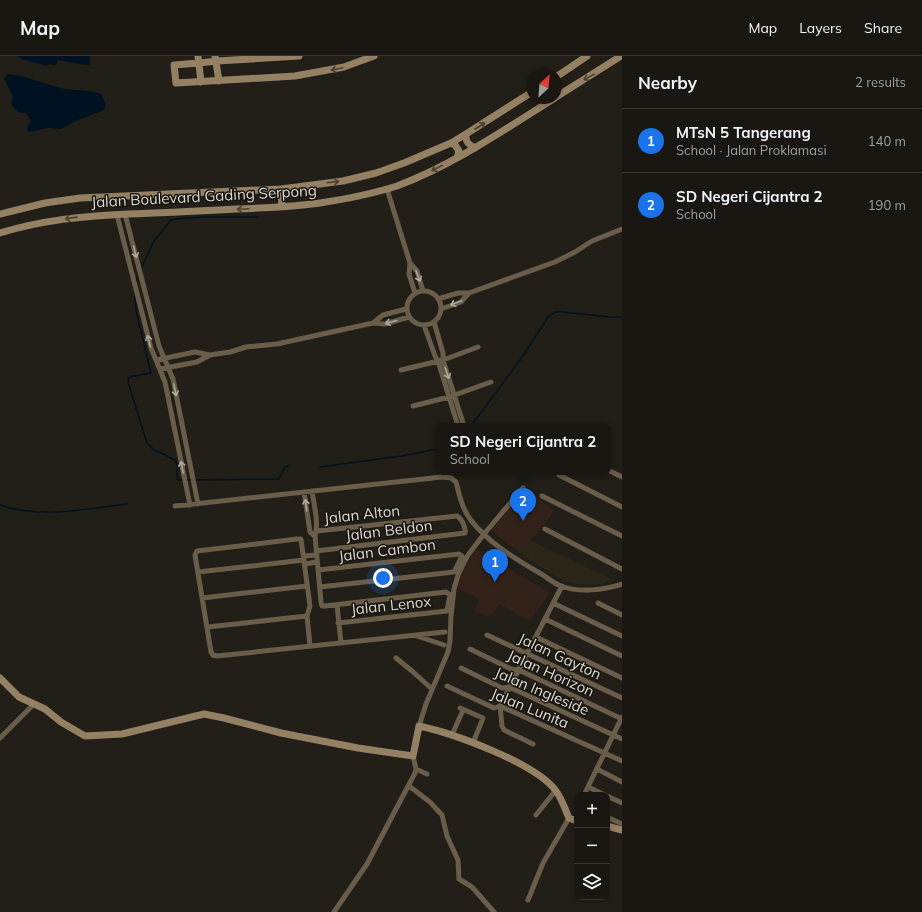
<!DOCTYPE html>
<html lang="en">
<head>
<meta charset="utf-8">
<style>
	body { margin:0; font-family:Mulish,sans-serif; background:#272420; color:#f1f3f6 }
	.controls { position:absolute; right:12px; bottom:12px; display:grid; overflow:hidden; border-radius:8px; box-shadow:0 2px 6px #0003 }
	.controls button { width:36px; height:36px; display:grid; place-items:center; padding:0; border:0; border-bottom:1px solid #383632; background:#1a1712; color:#f1f3f6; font:20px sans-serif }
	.compass { position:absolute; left:526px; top:12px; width:36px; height:36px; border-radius:50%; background:#1a1712; box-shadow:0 2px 6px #0003; rotate:26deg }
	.you { position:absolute; left:383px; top:522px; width:14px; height:14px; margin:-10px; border:3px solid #fff; border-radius:50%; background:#1a73e8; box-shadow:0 0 0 6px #1a73e833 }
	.badge { display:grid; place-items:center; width:26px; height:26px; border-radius:50%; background:#1a73e8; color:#fff; font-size:13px; font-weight:700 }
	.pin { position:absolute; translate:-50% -33px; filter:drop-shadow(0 1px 2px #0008) }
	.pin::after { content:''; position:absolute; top:21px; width:14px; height:12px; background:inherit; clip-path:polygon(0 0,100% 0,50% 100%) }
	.popup { position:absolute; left:435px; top:367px; width:176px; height:52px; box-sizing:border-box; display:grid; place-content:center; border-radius:8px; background:#1a1712; filter:drop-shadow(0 1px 3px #0005); font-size:13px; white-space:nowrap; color:#9f9f9f }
	.popup b { font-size:15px; color:#f1f3f6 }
	.popup::after { content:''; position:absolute; left:50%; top:100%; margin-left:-8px; border:8px solid transparent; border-top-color:#1a1712 }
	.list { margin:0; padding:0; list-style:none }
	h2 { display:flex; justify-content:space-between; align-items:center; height:52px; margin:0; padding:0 16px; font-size:17px }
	h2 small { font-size:13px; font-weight:400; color:#9f9f9f }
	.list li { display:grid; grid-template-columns:26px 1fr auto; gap:12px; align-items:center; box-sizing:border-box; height:64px; padding:0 16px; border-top:1px solid #383632 }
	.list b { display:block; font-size:15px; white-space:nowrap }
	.list p { margin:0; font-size:13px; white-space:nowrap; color:#9f9f9f }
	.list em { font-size:13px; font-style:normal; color:#9f9f9f }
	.icon { flex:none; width:22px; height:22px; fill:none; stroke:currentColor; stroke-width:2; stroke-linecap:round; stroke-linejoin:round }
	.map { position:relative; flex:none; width:622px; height:856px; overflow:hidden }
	header { display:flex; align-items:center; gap:24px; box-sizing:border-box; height:56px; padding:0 20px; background:#1a1712; border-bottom:1px solid #383632 }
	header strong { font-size:19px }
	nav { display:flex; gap:22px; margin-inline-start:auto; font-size:14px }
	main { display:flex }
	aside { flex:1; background:#1a1712 }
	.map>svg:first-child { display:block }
	.built { fill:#2c2619 }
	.education { fill:#33221a }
	.water { fill:#001221 }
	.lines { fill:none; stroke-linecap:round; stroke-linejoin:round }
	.stream { stroke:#001221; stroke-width:1.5 }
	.street { stroke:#6a5e4b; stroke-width:5 }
	.secondary { stroke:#948163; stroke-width:7 }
	.oneway { stroke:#4a4131 }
	.oneway2 { stroke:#aea89d }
	.labels { text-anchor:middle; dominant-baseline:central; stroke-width:3; stroke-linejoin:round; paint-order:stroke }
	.street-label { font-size:15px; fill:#dbd9d4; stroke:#19160f }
</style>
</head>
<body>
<header>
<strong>Map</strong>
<nav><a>Map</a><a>Layers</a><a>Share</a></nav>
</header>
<main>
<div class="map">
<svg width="622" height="856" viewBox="0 0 622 856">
	<rect width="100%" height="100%" fill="#221f18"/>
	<!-- built -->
	<path class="built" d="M 529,484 L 614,524 L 601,528 L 585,529 L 567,526 L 557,521 L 519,497 L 519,494 Z"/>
	<!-- education -->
	<path class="education" d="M 526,432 L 554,455 L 538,477 L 519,494 L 513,492 L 491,474 Z
		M 476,493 L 550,537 L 530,565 L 499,548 L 491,559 L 487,560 L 474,555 L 479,543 L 457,532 L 460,521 Z"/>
	<!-- water -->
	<path class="water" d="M 18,0 L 90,0 L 90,9 L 78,8 L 58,4 L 56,9 L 50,8 L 47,10 L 21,3 Z
		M 8,18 C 26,20 43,27 60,32 C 74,35 88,33 101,38 L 106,49 L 104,54 L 78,64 L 61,73 L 49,72 L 30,76 L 27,74 L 27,70 L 30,67 L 30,63 L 26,57 L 18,56 L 11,48 L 13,41 L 4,22 Z"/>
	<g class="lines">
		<!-- stream -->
		<path class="stream" d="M 141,213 L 154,185 L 170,165 L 174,163 L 204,161 L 258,161
			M 136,227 L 139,219
			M 135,240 L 136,254 L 151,317 L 129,321 L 128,326 L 147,387 L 153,393 L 175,404 L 177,408 L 177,421 L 179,424 L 279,423 L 285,411 L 289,410
			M 471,370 L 520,304 L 549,260 L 555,256 L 562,256 L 610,261 L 622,261
			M 320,411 L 401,400 L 438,393
			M 0,449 C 42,463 84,453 127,448"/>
		<!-- street -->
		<path class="street" d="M 387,133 L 410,207 L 409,218 L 415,237
			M 125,158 L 159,290 L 173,323 L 198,448
			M 117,159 L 151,292 L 165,326 L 190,449
			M 410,207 L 417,215 L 423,235
			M407 252a17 17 0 1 1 34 0a17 17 0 1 1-34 0Z
			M 438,243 L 458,237 L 469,237 L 555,206 L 575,196 L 592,185 L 622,173
			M 441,253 L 461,246 L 469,237
			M 434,266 L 443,297 L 443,304 L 464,370
			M 373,267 L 383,259 L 406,253
			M 424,269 L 435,300 L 438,305 L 458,370
			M 156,304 L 195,296 L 210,299 L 230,296 L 246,291 L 277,288 L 373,267 L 385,268 L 409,261
			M 160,313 L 197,306 L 210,299
			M 401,314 L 443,304 L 478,291
			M 413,350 L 449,341 L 491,326
			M 608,414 L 622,421
			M 559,419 L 622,451
			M 312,435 C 314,449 319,467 315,480 L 321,546 L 322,550 L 325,550 L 446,536 L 450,539 L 447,555 L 338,567
			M 304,436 L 310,476 L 315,480
			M 542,440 L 622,480
			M 175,450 L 442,421 L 451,422 L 456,426 C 459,438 462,452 470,463 C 488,487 517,504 543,519 C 549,523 555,528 561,530 C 579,537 604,534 622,528
			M 545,473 L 622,513
			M 316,495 L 465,477 C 466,472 462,463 457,460 L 317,475
			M 304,500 L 317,499
			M 305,508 L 317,506
			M 318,514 L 459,498 L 462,500 L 454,516 L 320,531
			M 198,516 L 304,504
			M 202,542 L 307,530
			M 553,547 L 622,580
			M 598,547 L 622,559
			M 337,549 L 341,587
			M 545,563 L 622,600
			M 208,571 L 307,560
			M 487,579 L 622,642
			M 417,580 L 444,589
			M 536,581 L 622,622
			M 310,590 L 307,560 L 310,550 L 301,483 L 297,483 L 197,495 L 195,499 L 211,596 L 213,599 L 217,600 L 445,576
			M 470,593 L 511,613 L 519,614 L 622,663
			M 396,602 L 412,615 L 432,633
			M 461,612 L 502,632 L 509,631 L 622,683
			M 447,630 L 494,652 L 500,650 L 622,705
			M 460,652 L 483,662 L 473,687
			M 419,670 L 426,648 L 448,596 L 450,585 L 451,560 L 454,533 L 458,519 L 468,499 L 484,478 L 523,432
			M 452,679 L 463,654
			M 0,682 L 33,649
			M 533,688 L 504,674 L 502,670 L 500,650 L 562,530
			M 416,713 L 427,718
			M 597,713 L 622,726
			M 409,730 L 430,746 L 442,759 L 447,780 L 458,804 L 459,823 L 472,831 L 494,856
			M 588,731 L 605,739
			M 584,739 L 622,661
			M 607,740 L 622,747
			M 536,759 L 556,734
			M 607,761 L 622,768
			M 528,844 L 543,807 L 569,762
			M 334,856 L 367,808 L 415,717 L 416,713 L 413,700"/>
		<!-- secondary -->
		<path class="secondary" d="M 198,0 L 201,26
			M 215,0 L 219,25
			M 299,0 L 217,5 L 199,7 L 174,9 L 176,27 L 295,20 L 344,11 L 374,0
			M 556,21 L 587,0
			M 556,41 L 621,0
			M 466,78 C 465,86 469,89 475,92
			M 451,87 L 455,89 L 459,95 L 457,102
			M 281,133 L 282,151
			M 0,158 L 45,147 L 80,142 L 281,133 L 343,125 L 376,117 L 404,107 L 451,87 L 466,78 L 532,36
			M 0,177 C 42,164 84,160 128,158 C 164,157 200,155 236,153 C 264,152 293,151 320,147 C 346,143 372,138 397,130 C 453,109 504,74 555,42
			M 0,622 L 19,641 L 45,653 L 61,666 L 85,680 L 122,678 L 204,658 L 224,662 L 281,677 L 358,692 L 413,700 L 419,670 C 452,677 536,707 556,735 C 562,743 565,753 569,762 L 577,765
			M 607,770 L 622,774"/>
	</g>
	<!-- one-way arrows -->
	<defs><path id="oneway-shaft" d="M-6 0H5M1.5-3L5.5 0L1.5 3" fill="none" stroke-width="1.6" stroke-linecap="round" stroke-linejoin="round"/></defs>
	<g class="oneway">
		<use href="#oneway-shaft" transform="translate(337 13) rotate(168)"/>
		<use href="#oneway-shaft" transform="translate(589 21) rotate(151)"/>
		<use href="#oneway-shaft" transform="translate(480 70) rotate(-33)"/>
		<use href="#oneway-shaft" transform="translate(437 112) rotate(154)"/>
		<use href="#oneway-shaft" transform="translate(333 126) rotate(-7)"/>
		<use href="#oneway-shaft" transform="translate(243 153) rotate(177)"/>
		<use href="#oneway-shaft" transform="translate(71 162) rotate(172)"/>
	</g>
	<g class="oneway2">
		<use href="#oneway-shaft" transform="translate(135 196) rotate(76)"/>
		<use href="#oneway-shaft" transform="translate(418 220) rotate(69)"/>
		<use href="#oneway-shaft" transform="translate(456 247) rotate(158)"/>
		<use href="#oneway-shaft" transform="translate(391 266) rotate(165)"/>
		<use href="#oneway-shaft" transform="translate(149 285) rotate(-104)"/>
		<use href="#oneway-shaft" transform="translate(447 317) rotate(72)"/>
		<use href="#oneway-shaft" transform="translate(175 334) rotate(79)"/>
		<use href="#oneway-shaft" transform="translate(182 411) rotate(-101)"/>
		<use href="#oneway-shaft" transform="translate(306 449) rotate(-97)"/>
	</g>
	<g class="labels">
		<!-- street labels -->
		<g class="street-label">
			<text transform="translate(204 140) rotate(-3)">Jalan Boulevard Gading Serpong</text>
			<text transform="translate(362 458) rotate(-6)">Jalan Alton</text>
			<text transform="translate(389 474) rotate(-7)">Jalan Beldon</text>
			<text transform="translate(387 494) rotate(-7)">Jalan Cambon</text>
			<text transform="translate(391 549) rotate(-6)">Jalan Lenox</text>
			<text transform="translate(560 600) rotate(25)">Jalan Gayton</text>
			<text transform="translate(551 617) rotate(24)">Jalan Horizon</text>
			<text transform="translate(542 635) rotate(23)">Jalan Ingleside</text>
			<text transform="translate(530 652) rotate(22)">Jalan Lunita</text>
		</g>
	</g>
</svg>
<div class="controls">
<button>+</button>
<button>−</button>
<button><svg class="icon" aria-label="layers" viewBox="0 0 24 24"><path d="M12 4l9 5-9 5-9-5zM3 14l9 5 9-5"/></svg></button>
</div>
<svg class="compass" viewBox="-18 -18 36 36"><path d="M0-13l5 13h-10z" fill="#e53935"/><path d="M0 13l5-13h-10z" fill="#9f9f9f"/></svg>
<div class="you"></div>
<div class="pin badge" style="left:495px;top:526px">1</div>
<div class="pin badge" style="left:523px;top:465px">2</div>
<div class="popup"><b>SD Negeri Cijantra 2</b>School</div>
</div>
<aside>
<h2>Nearby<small>2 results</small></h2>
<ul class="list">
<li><span class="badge">1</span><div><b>MTsN 5 Tangerang</b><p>School · Jalan Proklamasi</p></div><em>140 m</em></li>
<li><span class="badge">2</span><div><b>SD Negeri Cijantra 2</b><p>School</p></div><em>190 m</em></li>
</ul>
</aside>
</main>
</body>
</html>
